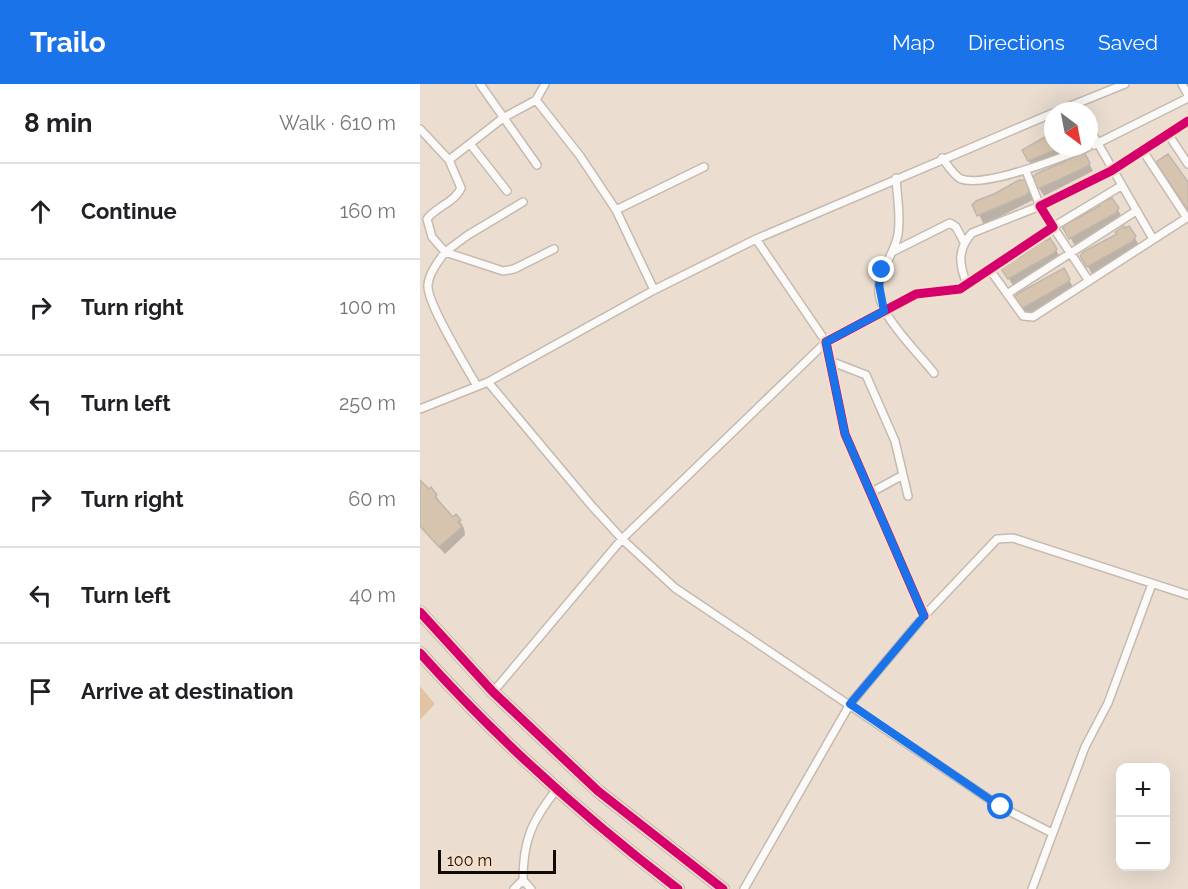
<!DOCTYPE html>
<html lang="en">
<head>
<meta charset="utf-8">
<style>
	body { margin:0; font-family:Raleway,sans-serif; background:#f2f2f2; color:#202124 }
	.controls { position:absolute; right:18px; bottom:18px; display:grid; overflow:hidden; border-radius:12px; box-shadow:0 6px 24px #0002 }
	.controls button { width:54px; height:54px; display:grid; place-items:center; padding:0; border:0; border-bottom:2px solid #e0e0e0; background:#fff; color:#202124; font:30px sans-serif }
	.compass { position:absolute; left:624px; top:18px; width:54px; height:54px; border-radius:50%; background:#fff; box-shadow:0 6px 24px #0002; rotate:148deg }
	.scale { position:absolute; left:18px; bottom:15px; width:118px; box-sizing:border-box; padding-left:6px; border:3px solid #110a03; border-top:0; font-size:16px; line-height:21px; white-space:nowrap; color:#110a03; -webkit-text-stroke:4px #f6dfc6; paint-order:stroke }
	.stop { position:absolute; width:18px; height:18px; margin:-14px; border:4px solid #1a73e8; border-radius:50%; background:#fff }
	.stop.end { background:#1a73e8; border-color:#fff; box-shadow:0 2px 6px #0008 }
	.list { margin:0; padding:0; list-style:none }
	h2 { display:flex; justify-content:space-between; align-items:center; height:78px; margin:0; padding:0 24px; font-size:26px }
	h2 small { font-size:20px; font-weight:400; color:#757577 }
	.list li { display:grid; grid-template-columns:39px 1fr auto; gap:18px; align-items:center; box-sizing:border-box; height:96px; padding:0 24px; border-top:2px solid #e0e0e0 }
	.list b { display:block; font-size:22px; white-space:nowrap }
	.list em { font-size:20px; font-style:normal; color:#757577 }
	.icon { flex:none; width:33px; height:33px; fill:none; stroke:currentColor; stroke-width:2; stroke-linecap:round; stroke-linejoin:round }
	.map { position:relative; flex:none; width:768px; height:805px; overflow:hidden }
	header { display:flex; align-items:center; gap:36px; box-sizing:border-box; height:84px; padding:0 30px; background:#1a73e8; color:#fff }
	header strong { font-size:28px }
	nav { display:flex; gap:33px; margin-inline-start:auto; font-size:21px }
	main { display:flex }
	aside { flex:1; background:#fff }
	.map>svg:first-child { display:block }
	.green { fill:#e3c4a2 }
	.shadow { fill:#0003 }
	.building { fill:#d7c4ae; stroke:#c0b6ac; stroke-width:1.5 }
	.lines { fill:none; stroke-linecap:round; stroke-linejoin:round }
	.street-casing { stroke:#c4baaf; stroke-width:10 }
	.primary-casing { stroke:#a29ea1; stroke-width:14 }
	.street { stroke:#fcfaf8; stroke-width:7 }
	.primary { stroke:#e6e6ea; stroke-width:10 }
	.cycleway-casing { stroke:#f6dfc6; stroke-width:13 }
	.cycleway { stroke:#d6006c; stroke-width:9 }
	.route { stroke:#1a73e8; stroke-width:8 }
</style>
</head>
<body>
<header>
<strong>Trailo</strong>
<nav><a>Map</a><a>Directions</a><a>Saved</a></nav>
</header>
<main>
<aside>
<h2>8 min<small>Walk · 610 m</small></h2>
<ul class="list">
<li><svg class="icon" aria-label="ahead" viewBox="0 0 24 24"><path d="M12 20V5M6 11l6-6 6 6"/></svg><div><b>Continue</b></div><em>160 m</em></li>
<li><svg class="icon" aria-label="right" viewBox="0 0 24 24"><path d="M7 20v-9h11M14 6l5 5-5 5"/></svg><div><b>Turn right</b></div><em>100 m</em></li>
<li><svg class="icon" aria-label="left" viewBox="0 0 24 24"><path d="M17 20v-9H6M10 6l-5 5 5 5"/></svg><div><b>Turn left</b></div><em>250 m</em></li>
<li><svg class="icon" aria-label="right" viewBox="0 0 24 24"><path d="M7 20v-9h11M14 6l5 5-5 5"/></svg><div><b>Turn right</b></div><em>60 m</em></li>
<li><svg class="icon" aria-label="left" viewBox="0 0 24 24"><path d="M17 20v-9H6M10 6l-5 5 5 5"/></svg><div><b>Turn left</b></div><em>40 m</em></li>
<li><svg class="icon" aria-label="arrive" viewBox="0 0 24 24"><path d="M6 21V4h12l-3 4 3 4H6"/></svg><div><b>Arrive at destination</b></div></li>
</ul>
</aside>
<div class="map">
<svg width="768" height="805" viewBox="0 0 768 805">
	<rect width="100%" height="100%" fill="#ebded1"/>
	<!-- green -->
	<path class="green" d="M 0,602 L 15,620 L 0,636 Z"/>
	<!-- shadow -->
	<path class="shadow" d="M 633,51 L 633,63 L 658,63 L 613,85 L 604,67 Z
		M 668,77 L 673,87 L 624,112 L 619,104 L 643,80 Z
		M 608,105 L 613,116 L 567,139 L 563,139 L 554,121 Z
		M 692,116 L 702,133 L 655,162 L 645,144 Z
		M 709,144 L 719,161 L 672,190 L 662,172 Z
		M 630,156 L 640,173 L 594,203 L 583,185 Z
		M 643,185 L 653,203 L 607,232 L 596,215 Z
		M 0,398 L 16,412 L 33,435 L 40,437 L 44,444 L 45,451 L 25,470 L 0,443 Z"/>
	<!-- building -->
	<path class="building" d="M 632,49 L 633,63 L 640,64 L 608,77 L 602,66 Z
		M 659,68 L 660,70 L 664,68 L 670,79 L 666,83 L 618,105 L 612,94 L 616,90 L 643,78 Z
		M 748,70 L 768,98 L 768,126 L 738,82 L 737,77 Z
		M 599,96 L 605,96 L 610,107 L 606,111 L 557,132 L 552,121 L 556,117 L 574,110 Z
		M 687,114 L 688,116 L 692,114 L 699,124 L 696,129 L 649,155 L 643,144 L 646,140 L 680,122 L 678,120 Z
		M 704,142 L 705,144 L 709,142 L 716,152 L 713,157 L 667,183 L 660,172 L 663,168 L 697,150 L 695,148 Z
		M 630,154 L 637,165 L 634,169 L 588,195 L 581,185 L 584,180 L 602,172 L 625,155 L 626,157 Z
		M 644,184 L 650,195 L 647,199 L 601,225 L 594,215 L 597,210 Z
		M 0,396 L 9,405 L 11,403 L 17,411 L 15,413 L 33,433 L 36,430 L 41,436 L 38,438 L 42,443 L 19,463 L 0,442 Z"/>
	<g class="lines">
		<defs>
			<path id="street" d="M 60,0 L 117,81
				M 762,0 L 768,11
				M 116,16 L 125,0
				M 638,27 L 705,0
				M 669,44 L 733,155
				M 0,45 L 29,76
				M 748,50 L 768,80
				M 51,61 L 87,107
				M 674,61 L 768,14
				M 723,67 L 767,134
				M 522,74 C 527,80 534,92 541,95 C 566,104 643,73 668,63
				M 476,94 C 477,112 481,132 478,150 C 473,179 447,194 465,227 C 477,249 498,269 514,289
				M 103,118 L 48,151 L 25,168 L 12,153 L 7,135 C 16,123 35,118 41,104 L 29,76 L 83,34 L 116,16 L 160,72 L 196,126 L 234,206
				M 196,126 L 284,83
				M 472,168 L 530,139 L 536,143 L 544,158
				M 570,186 L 603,232 L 613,233 L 768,133
				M 669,197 L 633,143 L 701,102
				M 547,200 C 539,181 537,165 552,149 L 620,122 L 606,87
				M 587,210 L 716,127
				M 410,277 L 446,291 L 475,357 L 488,412
				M 68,298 L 171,421 L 202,455 L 255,504 L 581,723 L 632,749
				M 57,302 C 47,284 6,218 8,201 C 9,189 18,178 25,168 L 83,187 L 94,185 L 134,165
				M 0,325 L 68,298 L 234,206 L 336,155 L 633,29
				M 450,409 L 483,391
				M 504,532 L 425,350 L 406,258 L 496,210 L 540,205 L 633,143 L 620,122 L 691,87 L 768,37
				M 73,608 L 202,455 L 406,258 L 336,155
				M 94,805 L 103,796
				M 111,805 L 103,796 C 103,756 112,737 136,706
				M 324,805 L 430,620 L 504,532 L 577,455 L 593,454 L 768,511
				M 612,805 L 665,663 L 688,619 L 732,500"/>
			<path id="primary" d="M 0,528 L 73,608 L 178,707 L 303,805
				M 0,569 C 78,656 165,734 258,805"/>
		</defs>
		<!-- street casing -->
		<use href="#street" class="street-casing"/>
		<!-- primary casing -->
		<use href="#primary" class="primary-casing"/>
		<!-- street -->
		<use href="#street" class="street"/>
		<!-- primary -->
		<use href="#primary" class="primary"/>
		<defs>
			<path id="cycleway" d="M 0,528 L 73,608 L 178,707 L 303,805
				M 504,532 L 425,350 L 406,258 L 496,210 L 540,205 L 633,143 L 620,122 L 691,87 L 768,37
				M 0,569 C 78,656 165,734 258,805"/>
		</defs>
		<!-- cycleway casing -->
		<use href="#cycleway" class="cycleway-casing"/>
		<!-- cycleway -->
		<use href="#cycleway" class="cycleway"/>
	</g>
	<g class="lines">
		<!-- route -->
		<path class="route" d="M 462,186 L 459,201 L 464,227 L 406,258 L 425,350 L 504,532 L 430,620 L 581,723"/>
	</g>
</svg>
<div class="controls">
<button>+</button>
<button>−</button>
</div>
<svg class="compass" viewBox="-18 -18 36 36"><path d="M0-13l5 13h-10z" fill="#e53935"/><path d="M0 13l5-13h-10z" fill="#757577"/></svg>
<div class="scale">100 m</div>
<div class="stop" style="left:581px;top:723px"></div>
<div class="stop end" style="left:462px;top:186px"></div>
</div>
</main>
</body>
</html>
